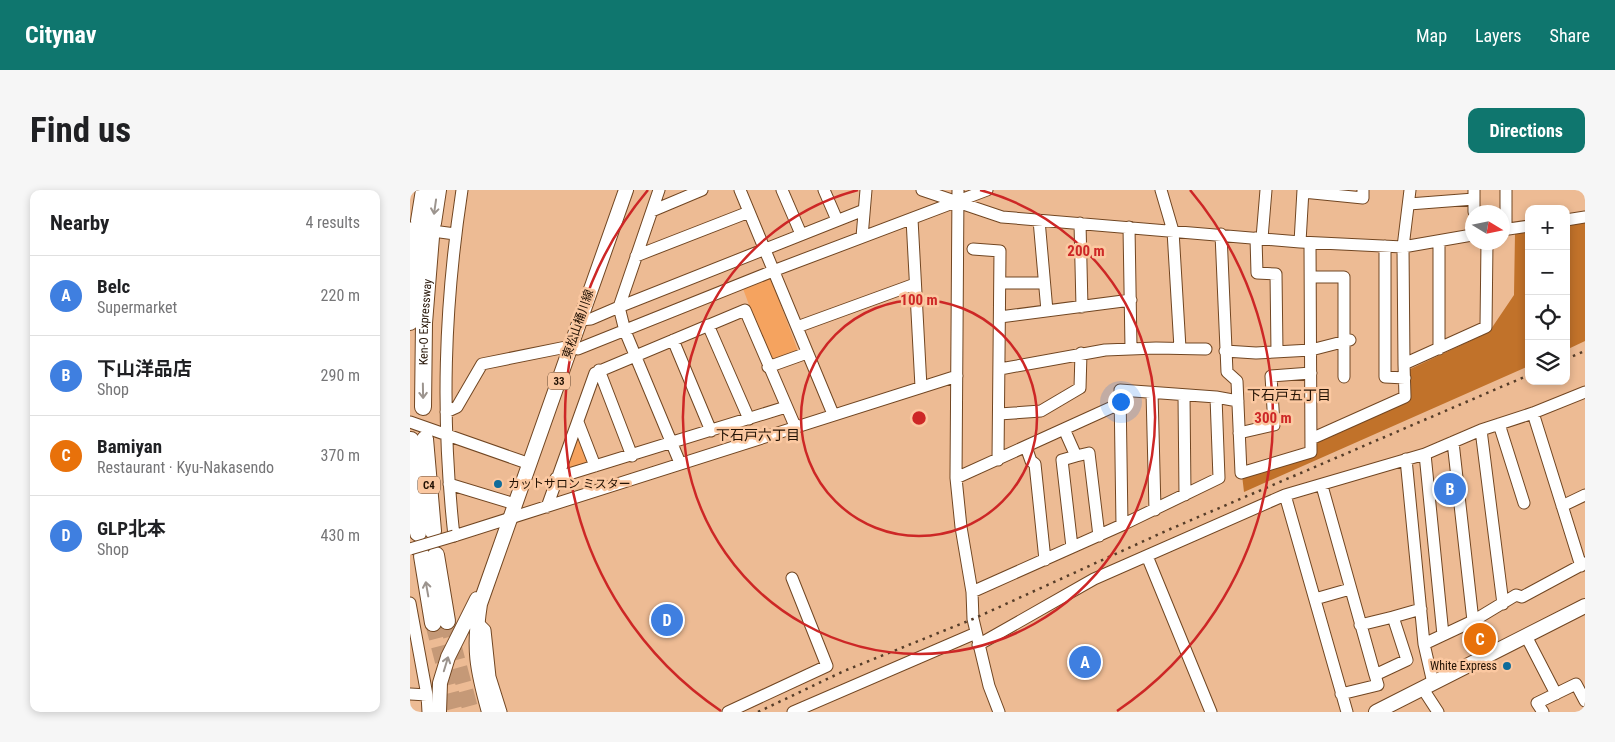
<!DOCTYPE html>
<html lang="en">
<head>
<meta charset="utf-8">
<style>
	body { margin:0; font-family:"Roboto Condensed","Noto Sans JP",sans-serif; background:#f6f6f6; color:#202124 }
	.controls { position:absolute; right:15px; top:15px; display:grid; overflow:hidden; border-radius:10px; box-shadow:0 2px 8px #0003 }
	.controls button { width:45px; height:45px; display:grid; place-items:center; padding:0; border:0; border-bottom:1px solid #e0e0e0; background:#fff; color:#202124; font:25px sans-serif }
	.compass { position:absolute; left:1055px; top:15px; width:45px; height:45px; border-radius:50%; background:#fff; box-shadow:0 2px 8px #0003; rotate:100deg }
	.you { position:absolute; left:710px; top:211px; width:18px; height:18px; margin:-12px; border:4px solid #fff; border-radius:50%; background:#1a73e8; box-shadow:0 0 0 8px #1a73e833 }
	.badge { display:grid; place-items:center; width:32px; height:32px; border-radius:50%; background:#0f766e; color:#fff; font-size:16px; font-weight:700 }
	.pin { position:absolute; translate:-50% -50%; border:2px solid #fff; box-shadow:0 1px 5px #0006 }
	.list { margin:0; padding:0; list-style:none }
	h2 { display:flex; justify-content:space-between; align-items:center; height:65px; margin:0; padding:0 20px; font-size:21px }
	h2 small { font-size:16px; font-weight:400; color:#757577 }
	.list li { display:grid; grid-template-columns:32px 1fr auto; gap:15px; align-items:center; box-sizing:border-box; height:80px; padding:0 20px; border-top:1px solid #e0e0e0 }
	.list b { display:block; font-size:19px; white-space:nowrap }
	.list p { margin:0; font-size:16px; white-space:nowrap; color:#757577 }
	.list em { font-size:16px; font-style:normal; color:#757577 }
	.icon { flex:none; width:28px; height:28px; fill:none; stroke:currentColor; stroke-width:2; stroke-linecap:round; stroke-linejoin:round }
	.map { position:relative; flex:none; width:1175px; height:522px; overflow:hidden; border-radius:10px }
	header { display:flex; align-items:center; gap:30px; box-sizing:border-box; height:70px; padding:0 25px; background:#0f766e; color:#fff }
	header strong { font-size:24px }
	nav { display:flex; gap:28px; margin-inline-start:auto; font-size:18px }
	.intro { display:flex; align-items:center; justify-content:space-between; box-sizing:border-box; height:120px; padding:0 30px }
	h1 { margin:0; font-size:35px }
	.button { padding:12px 22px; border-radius:10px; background:#0f766e; color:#fff; font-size:18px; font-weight:700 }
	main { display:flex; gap:30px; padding:0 30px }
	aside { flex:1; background:#fff; border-radius:10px; box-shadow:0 2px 8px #0003 }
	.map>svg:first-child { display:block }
	.green { fill:#f5a35f }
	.forest { fill:#c1722a }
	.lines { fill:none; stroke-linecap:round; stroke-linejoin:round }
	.highway-tunnel { stroke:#c59977; stroke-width:16; stroke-dasharray:16 8; stroke-linecap:butt }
	.minor-casing { stroke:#714622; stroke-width:13 }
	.major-casing { stroke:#714622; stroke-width:16 }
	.highway-casing { stroke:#714622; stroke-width:18 }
	.minor { stroke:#fff; stroke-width:11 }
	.major { stroke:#fff; stroke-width:14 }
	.highway { stroke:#fff; stroke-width:16 }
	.rail { stroke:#563d29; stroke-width:2.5; stroke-dasharray:2.5 5; stroke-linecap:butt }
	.minor-bridge-casing { stroke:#714622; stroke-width:13; stroke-linecap:butt }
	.minor-bridge { stroke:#fff; stroke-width:11 }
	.oneway { stroke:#9c948e }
	.ring { fill:none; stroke:#cd2726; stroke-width:2.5 }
	.poi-dot { fill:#0f6c9b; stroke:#fbc8a1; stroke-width:2 }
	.labels { text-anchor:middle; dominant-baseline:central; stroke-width:5; stroke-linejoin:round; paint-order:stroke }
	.shield { fill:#fbc8a1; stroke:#644933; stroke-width:1 }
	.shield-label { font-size:11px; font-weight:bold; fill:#231204 }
	.street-label { font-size:12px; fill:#231204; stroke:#fbc8a1 }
	.poi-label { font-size:12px; fill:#231204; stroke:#fbc8a1; text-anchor:start }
	.neighbourhood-label { font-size:14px; fill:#231204; stroke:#fbc8a1 }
	.centre { fill:#cd2726; stroke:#fbc8a1; stroke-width:2.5 }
	.ring-label { font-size:15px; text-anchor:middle; font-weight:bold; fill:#cd2726; stroke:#fbc8a1; stroke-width:5; stroke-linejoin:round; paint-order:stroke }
</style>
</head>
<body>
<header>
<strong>Citynav</strong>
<nav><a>Map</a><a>Layers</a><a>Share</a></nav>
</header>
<div class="intro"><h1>Find us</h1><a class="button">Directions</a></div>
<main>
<aside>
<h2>Nearby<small>4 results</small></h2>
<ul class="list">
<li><span class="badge" style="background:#3f7fe0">A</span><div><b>Belc</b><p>Supermarket</p></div><em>220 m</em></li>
<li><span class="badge" style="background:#3f7fe0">B</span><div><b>下山洋品店</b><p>Shop</p></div><em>290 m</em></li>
<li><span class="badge" style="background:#e8710a">C</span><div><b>Bamiyan</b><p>Restaurant · Kyu-Nakasendo</p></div><em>370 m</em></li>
<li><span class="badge" style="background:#3f7fe0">D</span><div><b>GLP北本</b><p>Shop</p></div><em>430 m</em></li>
</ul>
</aside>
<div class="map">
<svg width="1175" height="522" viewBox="0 0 1175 522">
	<rect width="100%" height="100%" fill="#edbb94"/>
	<!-- green -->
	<path class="green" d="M 360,86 L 388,161 L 360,171 L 332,96 Z
		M 166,244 L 169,244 L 181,272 L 155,283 Z"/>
	<!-- forest -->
	<path class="forest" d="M 1175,27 L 1175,151 L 1156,160 L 1156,30 Z
		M 1119,39 L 1119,176 L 834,302 L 832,285 L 905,260 L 906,246 L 999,208 L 998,180 L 1079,142 L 1104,105 L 1105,43 Z"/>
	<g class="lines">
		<!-- highway-tunnel -->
		<path class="highway-tunnel" d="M 37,431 L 61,522
			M 23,433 L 46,522"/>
		<defs>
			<path id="minor" d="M 52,0 C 34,118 31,227 44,346 L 547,186
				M 330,0 L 423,224
				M 372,0 L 391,44
				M 414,0 L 427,30
				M 512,0 L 592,27 L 890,52 L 993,57 L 1062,45
				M 548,0 L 546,288 L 551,337 L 562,402 L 563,429 L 579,496 L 589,522
				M 751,0 L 763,41 L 770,158
				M 1064,0 L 1064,22
				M 1096,0 L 1096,39
				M 893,2 L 953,8 L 953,0
				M 999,14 L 1064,9
				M 242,21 L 292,0
				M 502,29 L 511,197
				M 629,30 L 637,121
				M 1156,30 L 1175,27
				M 670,33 L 672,117
				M 719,37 L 721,158
				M 0,38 L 45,44
				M 1092,40 L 1119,36
				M 811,44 L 817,182 L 827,191 L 831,283 L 901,262 L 900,53
				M 452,47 L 456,0
				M 846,48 L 847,83 L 866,84 L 867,162
				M 852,48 L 856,0
				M 890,52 L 893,0
				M 975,56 L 975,187 L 995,188
				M 563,59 L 590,61 L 588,270
				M 226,66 L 339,22
				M 901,87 L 934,87 L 934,187
				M 590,93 L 634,93
				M 590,127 L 721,110
				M 170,130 L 181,129 L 209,117 L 249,0
				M 298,135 L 339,229
				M 387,137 L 505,94
				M 263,150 L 301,241
				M 1029,159 L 1029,51
				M 815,161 L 846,163 L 901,160 L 940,150
				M 994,174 L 993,57 L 1000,0
				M 358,177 L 397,163
				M 590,179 L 695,160 L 746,158 L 796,159
				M 189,180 L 222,266
				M 742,202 L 745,320
				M 774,205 L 775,305
				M 36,222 L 47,217 L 72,174 L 161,156 L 168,159 L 363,81 L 577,0
				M 1123,223 L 1171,376
				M 589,224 L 631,221 L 670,198 L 671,163
				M 0,232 L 120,274
				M 168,232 L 185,276
				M 1089,234 L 1114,313
				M 654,239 L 666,266 L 679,263 L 689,346
				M 1071,240 L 1093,414
				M 829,243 L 864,235 L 861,186 L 901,183
				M 901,249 L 995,207 L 994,174 L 1076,137 L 1077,52
				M 1043,252 L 1063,431
				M 616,257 L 621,271 L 625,274 L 635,370
				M 1015,264 L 1033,445
				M 996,269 L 1014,454
				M 270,273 L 215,141 L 209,117 L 454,20
				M 146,288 L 376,217
				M 546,288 L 709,214
				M 39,294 L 105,314
				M 912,296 L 965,485 L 997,470 L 983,427 L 950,435
				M 875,305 L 937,522
				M 1152,316 L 1175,305
				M 137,317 L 185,183 L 335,120 L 385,236
				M 712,335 L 710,200 L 806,207 L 828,211
				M 662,357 L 652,270 L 666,266
				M 737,366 L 801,522
				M 562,402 L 712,335 L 809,288 L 806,207
				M 905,409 L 940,399
				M 0,413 L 17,505 L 18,522
				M 983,427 L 1011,419
				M 67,432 L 75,440 L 80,487 L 91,522
				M 1116,446 L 1146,504
				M 568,455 L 684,389 L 875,305 L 1015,264 L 1071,240 L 1123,223 L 1175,202
				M 1023,493 L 1014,454 L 1063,431 L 1106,405 L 1112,407 L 1175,373
				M 1013,499 L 1028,522
				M 0,504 L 17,505
				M 931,504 L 968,495 L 965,485
				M 318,522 L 417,476 L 382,388
				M 383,522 L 566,443
				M 1133,522 L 1127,513 L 1166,494 L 1175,511"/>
			<path id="major" d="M 29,522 L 30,493 L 38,467 L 67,409
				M 79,522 C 67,479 63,459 70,414 L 216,0
				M 966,522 L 1175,416"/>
			<g id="highway">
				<path d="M 9,31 L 14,0"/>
				<path d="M 23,33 L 28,0"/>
				<path d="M 0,132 L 7,45"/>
				<path id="s1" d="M 13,217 L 14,133 L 21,47"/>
				<path d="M 15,249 L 23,341"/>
				<path d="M 1,250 L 8,343"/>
				<path d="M 26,365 L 37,431"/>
				<path d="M 12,366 L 23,433"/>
			</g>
		</defs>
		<!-- minor casing -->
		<use href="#minor" class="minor-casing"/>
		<!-- major casing -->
		<use href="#major" class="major-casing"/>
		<!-- highway casing -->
		<use href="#highway" class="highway-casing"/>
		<!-- minor -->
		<use href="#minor" class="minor"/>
		<!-- major -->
		<use href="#major" class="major"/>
		<!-- highway -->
		<use href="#highway" class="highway"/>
		<!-- rail -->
		<path class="rail" d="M 1156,169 L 1175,161
			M 348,522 L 434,481 L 563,429 L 758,340 L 1119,185"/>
		<defs>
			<path id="minor-bridge" d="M 0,359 L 44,346"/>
		</defs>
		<!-- minor-bridge casing -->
		<use href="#minor-bridge" class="minor-bridge-casing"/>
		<!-- minor-bridge -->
		<use href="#minor-bridge" class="minor-bridge"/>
	</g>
	<!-- one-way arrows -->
	<defs><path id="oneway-shaft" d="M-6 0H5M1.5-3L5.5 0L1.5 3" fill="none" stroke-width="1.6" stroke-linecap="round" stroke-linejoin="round" transform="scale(1.25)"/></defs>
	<g class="oneway">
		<use href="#oneway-shaft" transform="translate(25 17) rotate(98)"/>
		<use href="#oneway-shaft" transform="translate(13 201) rotate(89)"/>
		<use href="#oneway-shaft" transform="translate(17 399) rotate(-100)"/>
		<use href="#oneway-shaft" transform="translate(36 474) rotate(-73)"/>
	</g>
	<!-- distance rings -->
	<g class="ring">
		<circle cx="509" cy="228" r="118"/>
		<path d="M570 0A236 236 0 1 1 448 0"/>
		<path d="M311 521A354 354 0 0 1 238 0M780 0A354 354 0 0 1 707 521"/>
	</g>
	<!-- markers -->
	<g class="poi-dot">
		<circle cx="88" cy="294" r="5"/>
		<circle cx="1097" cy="476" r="5"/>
	</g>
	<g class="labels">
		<!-- shield labels -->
		<g class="shield">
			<rect x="138" y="182.5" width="22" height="17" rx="4"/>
			<rect x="8" y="286.5" width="22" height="17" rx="4"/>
		</g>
		<g class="shield-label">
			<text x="149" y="191">33</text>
			<text x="19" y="295">C4</text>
		</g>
		<!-- street labels -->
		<g class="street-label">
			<text stroke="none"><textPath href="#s1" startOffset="85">Ken-O Expressway</textPath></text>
			<text transform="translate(168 134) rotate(-71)">東松山桶川線</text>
		</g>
		<!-- poi labels -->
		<g class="poi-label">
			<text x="98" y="294">カットサロン ミスター</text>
			<text x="1087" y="476" text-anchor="end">White Express</text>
		</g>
		<!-- neighbourhood labels -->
		<g class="neighbourhood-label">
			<text x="879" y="205">下石戸五丁目</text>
			<text x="348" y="245">下石戸六丁目</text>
		</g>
	</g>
	<circle cx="509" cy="228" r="8" class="centre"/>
	<g class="ring-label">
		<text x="676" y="66">200 m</text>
		<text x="509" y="115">100 m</text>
		<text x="863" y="233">300 m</text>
	</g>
</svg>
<div class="controls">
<button>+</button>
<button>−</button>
<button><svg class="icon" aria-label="locate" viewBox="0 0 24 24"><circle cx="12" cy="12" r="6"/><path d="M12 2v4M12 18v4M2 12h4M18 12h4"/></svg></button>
<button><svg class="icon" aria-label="layers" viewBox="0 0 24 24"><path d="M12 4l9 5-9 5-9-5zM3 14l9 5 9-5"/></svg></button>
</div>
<svg class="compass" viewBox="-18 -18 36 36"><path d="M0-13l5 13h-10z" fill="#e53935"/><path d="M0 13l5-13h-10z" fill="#757577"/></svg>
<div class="you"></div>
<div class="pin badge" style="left:675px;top:472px;background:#3f7fe0">A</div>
<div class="pin badge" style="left:1040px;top:299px;background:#3f7fe0">B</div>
<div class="pin badge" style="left:1070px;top:449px;background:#e8710a">C</div>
<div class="pin badge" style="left:257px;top:430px;background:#3f7fe0">D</div>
</div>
</main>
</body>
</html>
